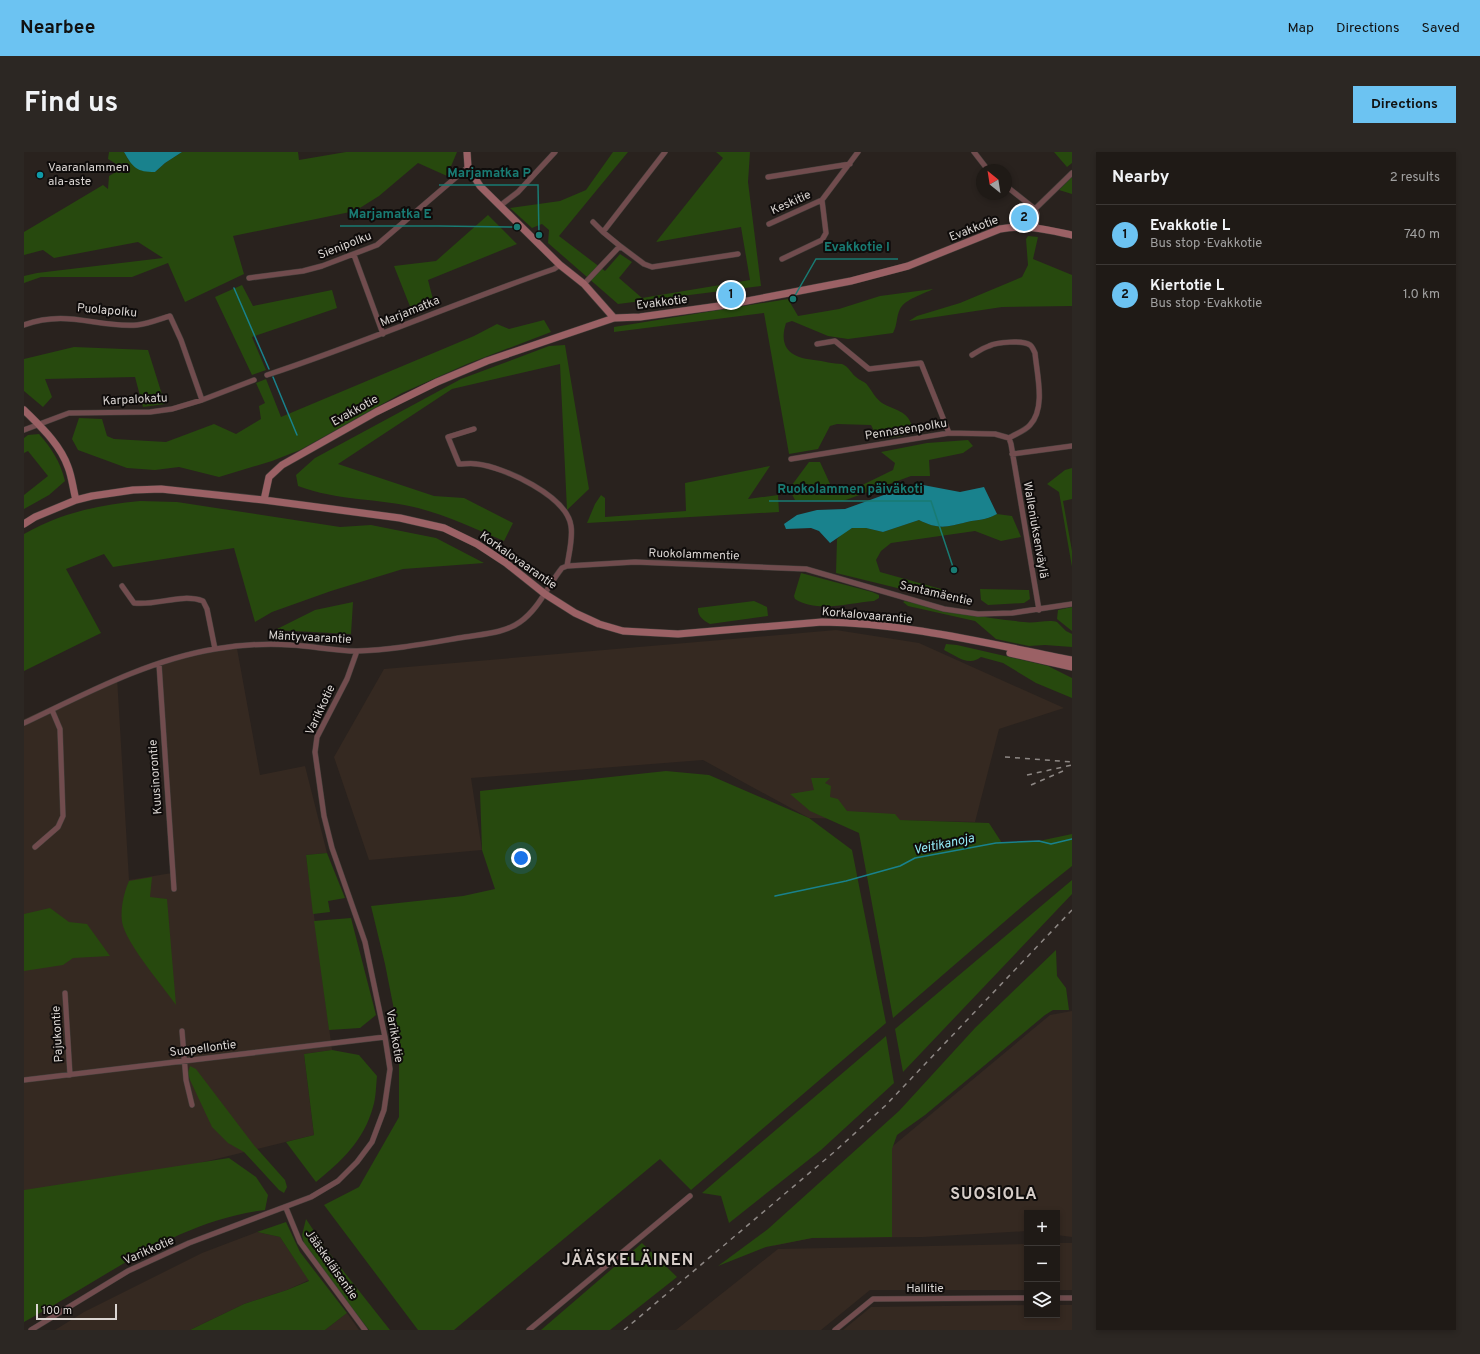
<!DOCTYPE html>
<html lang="en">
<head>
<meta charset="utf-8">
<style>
	body { margin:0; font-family:Overpass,sans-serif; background:#2c2723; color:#f1f3f6 }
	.controls { position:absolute; right:12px; bottom:12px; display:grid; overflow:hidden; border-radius:0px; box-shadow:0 2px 6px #0003 }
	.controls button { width:36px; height:36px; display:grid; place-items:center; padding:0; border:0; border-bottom:1px solid #3c3835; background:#1f1a16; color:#f1f3f6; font:20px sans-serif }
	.compass { position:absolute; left:952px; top:12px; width:36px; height:36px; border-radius:50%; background:#1f1a16; box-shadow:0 2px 6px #0003; rotate:330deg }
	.scale { position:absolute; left:12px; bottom:10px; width:81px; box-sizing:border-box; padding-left:4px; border:2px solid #dad5d2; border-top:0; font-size:11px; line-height:14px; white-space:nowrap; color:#dad5d2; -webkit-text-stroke:3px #0f0c0b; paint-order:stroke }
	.you { position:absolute; left:497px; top:706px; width:14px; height:14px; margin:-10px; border:3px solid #fff; border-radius:50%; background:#1a73e8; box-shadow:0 0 0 6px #1a73e833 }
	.badge { display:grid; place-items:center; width:26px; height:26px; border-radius:50%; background:#6cc3f2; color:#111; font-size:13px; font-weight:700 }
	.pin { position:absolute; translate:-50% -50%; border:2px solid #fff; box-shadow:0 1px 4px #0006 }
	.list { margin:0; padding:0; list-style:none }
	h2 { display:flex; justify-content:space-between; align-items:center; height:52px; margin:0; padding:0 16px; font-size:17px }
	h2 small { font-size:13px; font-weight:400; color:#a1a1a1 }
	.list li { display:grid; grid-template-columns:26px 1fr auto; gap:12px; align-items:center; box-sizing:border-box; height:60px; padding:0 16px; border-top:1px solid #3c3835 }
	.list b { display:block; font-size:15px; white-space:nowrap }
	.list p { margin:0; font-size:13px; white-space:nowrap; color:#a1a1a1 }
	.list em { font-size:13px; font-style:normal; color:#a1a1a1 }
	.icon { flex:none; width:22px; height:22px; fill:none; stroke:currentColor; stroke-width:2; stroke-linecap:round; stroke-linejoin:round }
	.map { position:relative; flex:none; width:1048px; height:1178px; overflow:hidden; border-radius:0px }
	header { display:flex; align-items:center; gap:24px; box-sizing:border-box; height:56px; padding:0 20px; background:#6cc3f2; color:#111 }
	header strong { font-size:19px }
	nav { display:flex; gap:22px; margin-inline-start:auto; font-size:14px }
	.intro { display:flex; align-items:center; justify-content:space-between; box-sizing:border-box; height:96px; padding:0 24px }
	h1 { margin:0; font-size:28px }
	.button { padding:10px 18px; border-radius:0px; background:#6cc3f2; color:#111; font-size:14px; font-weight:700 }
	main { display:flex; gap:24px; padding:0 24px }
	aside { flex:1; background:#1f1a16; border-radius:0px; box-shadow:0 2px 6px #0003 }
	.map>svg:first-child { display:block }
	.built { fill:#352921 }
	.green { fill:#27490e }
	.water { fill:#19828d }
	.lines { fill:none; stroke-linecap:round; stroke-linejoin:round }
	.stream { stroke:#19828d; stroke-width:1.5 }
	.street-casing { stroke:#453f3b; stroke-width:6 }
	.secondary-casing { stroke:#453f3b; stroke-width:8 }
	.street { stroke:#714c4e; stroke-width:5 }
	.secondary { stroke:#9b6165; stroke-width:7 }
	.rail { stroke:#8e8885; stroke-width:1.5; stroke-dasharray:5 5; stroke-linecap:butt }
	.culture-dot { fill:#0f9aa8; stroke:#0f0c0b; stroke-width:1.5 }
	.labels { text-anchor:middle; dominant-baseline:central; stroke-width:4; stroke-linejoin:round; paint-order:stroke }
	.poi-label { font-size:12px; fill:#dad5d2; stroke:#0f0c0b; text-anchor:start }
	.street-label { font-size:12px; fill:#dad5d2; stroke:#0f0c0b }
	.water-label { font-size:13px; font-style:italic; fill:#95ecf7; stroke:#0f0c0b }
	.district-label { font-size:16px; font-weight:bold; letter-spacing:1px; fill:#d6cdc8; stroke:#0f0c0b }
	.leader { fill:none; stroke:#197b73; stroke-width:1.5 }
	.callout-dot { fill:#197b73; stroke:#0f0c0b; stroke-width:1.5 }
	.callout-label { font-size:13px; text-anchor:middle; font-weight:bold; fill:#197b73; stroke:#0f0c0b; stroke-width:4; stroke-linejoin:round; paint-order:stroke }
</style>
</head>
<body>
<header>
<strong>Nearbee</strong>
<nav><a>Map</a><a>Directions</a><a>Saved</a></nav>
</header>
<div class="intro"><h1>Find us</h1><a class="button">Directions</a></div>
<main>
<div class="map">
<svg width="1048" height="1178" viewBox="0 0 1048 1178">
	<rect width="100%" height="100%" fill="#29221e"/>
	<!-- built -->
	<path class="built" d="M 812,478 L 895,491 L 1040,556 L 975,577 L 951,670 L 785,666 L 679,608 L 447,626 L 458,698 L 345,708 L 310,605 L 360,517 Z
		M 212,491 L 236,623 L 281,614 L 303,701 L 282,703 L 308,898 L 280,902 L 290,983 L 73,1036 L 0,1043 L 0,567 L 93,525 L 105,728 L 148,721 L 136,508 Z
		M 1048,859 L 1048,1085 L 1033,1083 L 1033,1061 L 1003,1061 L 1003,1079 L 899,1085 L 788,1086 L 749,1094 L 1026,863 Z
		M 233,1080 L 256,1085 L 285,1128 L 263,1138 L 220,1152 L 166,1178 L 31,1178 L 60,1160 L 178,1101 Z
		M 1033,1091 L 1048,1091 L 1048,1138 L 1033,1138 Z
		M 1003,1092 L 1003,1138 L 846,1138 L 797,1178 L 652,1178 L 754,1097 Z
		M 1003,1153 L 1003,1163 L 1033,1163 L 1033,1153 L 1048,1153 L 1048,1178 L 819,1178 L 847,1155 Z
		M 323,1161 L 335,1178 L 301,1178 Z"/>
	<!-- green -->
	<path class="green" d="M 85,0 L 100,0 L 105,9 L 131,20 L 141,11 L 158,0 L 274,0 L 275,8 L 322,0 L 433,0 L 423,24 L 394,11 L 355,44 L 331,59 L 209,84 L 220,122 L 161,150 L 144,111 L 108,125 L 17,125 L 0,131 L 0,124 L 13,121 L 139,106 L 114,90 L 30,106 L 19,98 L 0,103 L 0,80 L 79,33 L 84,37 L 85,24 L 99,16 L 84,7 Z
		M 589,0 L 604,0 L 535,84 L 581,119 L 596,102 L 608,110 L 595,126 L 618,146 L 726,128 L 717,75 L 632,90 L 699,6 L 692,0 L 726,0 L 724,30 L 737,134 L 594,152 L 524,91 L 525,78 L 518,72 L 508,76 L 486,56 L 536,49 L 562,38 Z
		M 1030,0 L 1048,0 L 1048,11 L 1043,15 Z
		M 1048,25 L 1048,42 L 1035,38 Z
		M 464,63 L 493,92 L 404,128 L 411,155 L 389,162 L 370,114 L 412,109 Z
		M 1004,84 L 1014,85 L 1009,107 L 1048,123 L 1048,154 L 978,155 L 885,169 L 893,164 L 936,151 L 998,125 L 1004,113 L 1002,87 Z
		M 218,133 L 229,154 L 308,138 L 313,156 L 228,185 L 242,218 L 228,223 L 191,145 Z
		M 909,137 C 900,142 881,147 876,157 C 872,165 874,171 869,181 L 824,187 L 804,184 L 768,169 L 762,171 C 754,196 767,206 790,208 C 800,209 809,212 818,212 C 825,215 826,220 832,225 C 836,229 841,229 844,234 C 848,239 852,247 858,251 C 870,258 885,259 888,275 C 882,287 866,286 853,285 L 847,273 L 813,272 L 806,274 L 794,297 L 765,302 L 740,161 L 590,180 L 590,175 L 764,147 L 774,164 L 815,157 L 856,144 Z
		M 520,168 L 527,180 L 443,212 L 378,241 L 276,298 L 248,309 L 195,325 L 155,315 L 131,318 L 103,316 L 54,298 L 48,287 L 55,266 L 78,267 L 83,284 L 90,287 L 142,290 L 190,272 L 212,282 L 237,267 L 235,254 L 241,251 L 232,231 L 242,227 L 257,265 L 450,184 L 473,172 L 485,177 Z
		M 541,193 L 565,337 L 543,358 L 536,212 L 428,237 L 314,312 L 410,344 L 440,346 L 489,371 L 480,389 C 452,377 424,364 394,356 C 354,346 313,349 274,334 L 272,323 L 291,306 L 437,227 L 525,194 Z
		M 50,195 L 124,198 L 141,252 L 119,255 L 111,225 L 21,227 L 28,245 L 19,255 L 0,239 L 0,207 Z
		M 15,282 C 28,297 36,309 41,329 L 25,343 L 0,357 L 0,343 L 24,324 L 4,299 L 0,301 L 0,286 L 4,283 Z
		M 944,288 L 949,294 L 939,301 L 905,308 L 906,324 L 887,324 L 819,349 L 771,348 L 765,337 L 785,310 L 796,310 L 807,334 L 815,340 L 826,339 L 869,318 L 871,311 L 857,300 L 903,291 Z
		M 746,314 L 724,347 L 754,343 L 755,360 L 563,371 L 571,352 L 577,343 L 581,346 L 581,365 L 662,359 L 661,331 Z
		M 1048,316 L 1048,347 L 1039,349 L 1048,399 L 1048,415 L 1035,340 L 1023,332 L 1041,318 Z
		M 116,349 L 153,350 L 316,375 L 347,373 L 412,386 L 460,411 L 379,417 L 307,439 L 248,460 L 231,470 L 210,396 L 89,415 L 80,402 L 42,417 L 77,481 L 0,519 L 0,382 C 37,361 74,353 116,349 Z
		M 973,362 L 988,364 L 997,385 L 977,389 L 951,379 L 867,391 L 857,399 L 852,408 L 856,420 L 917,437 L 918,447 L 812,421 L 813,387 L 819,381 L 828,376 L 842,376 L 859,380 L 895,368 C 915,378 923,375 943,370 C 956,367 960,369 973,362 Z
		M 777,421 L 848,440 L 855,443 L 855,446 L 850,449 C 825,451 793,461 771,447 L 770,444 Z
		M 956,437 L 1005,438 L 1006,447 L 1000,451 L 964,453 L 957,448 Z
		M 730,449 L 743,455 L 744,464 L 686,472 C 680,469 673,464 674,456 Z
		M 881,449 C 920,458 960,466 1000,470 C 1010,472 1024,467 1033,470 L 1042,479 L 1048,482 L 1048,495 L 1021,493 L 1005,494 L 972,487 L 951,469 L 884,454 L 879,450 Z
		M 329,450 L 327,482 L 251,478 L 291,458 Z
		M 1048,455 L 1048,479 L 1033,467 L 1034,458 Z
		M 922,492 L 933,493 L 1024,514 L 1048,526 L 1048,546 L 1012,531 L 979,511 L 957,505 C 945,515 932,504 920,498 Z
		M 642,619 L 685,623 L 785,666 L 828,698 L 862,871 L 667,1038 L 636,1007 L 430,1178 L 394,1178 L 300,1053 L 335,1035 L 375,965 L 375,883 L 361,812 L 347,754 L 439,744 L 471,737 L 458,698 L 456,639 Z
		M 787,626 L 806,626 L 801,631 L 807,634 L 806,645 L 814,647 L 823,659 L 871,662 L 876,668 L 965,671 L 978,691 L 1015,689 L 1048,682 L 1048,714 L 1008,746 L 869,866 L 835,681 L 786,659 L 766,642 L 790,638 Z
		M 303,701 L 321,746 L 304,749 L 306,760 L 289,762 L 282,703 Z
		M 128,725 L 126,745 L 143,747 L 152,853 C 138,833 106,796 99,774 C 95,761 100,740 105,729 Z
		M 1048,728 L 1048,742 L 879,920 L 871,877 Z
		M 26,756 L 45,770 L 63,772 L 86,804 L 49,806 L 39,813 L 0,819 L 0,762 Z
		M 327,766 L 352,863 L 336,876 L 305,878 L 290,769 Z
		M 1032,798 L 1033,824 L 1042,836 L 1045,858 L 1029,858 L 1021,863 L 901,963 L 873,983 L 868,997 L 868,1085 L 788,1086 L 742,1095 L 694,1114 L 744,1077 L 875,959 L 951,876 Z
		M 862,884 L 870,931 L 797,998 L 705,1071 L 697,1044 L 678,1041 Z
		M 308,898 L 335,903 L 353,924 C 352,934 352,946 349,955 C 340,988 318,1009 292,1030 L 262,990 L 290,983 L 280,902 Z
		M 166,914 L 172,917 L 229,992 L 261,1028 L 263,1035 L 260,1041 L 255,1038 L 220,1000 L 204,991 L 188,975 L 166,928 L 164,921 Z
		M 205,1006 L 232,1025 L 244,1043 L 241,1058 C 151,1069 78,1128 0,1170 L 0,1038 Z
		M 282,1067 L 302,1097 L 366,1178 L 345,1178 L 281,1096 L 278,1083 Z
		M 262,1070 L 276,1100 L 323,1161 L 301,1178 L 166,1178 L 220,1152 L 263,1138 L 285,1129 L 256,1085 L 233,1080 Z
		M 618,1091 L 653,1125 L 586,1178 L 517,1178 Z"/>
	<!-- water -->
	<path class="water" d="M 100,0 L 158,0 L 141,11 L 131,20 C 113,20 109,16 100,0 Z
		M 899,333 L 936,340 L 960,335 L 973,362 C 960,369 956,367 943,370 C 923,375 915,378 895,368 L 859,380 L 842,376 L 828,376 L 806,391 L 795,379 L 787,376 L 762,377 L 760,372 L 773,363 L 793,358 L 821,357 L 879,336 Z"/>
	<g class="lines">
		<!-- stream -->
		<path class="stream" d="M 210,136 L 245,217
			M 249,225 L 273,283
			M 751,744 L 822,729 L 876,714 L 891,706 L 972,691 L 1015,689 L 1027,692 L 1048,687"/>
		<defs>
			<path id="street" d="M 950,0 L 964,18
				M 744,25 L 826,12
				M 982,34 L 1011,57
				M 477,53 L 494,40 L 531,0
				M 569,70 L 579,80
				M 745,72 L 798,48
				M 1012,76 L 1013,62 L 1011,57 L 1048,21
				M 596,94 L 620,112 L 628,115 L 714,102
				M 330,103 L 359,182
				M 758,107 L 798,88 L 802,81 L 798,48 L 834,0
				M 225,126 L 279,119 L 298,114 L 353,93 L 444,15
				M 560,132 L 596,94 L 579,80 L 641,0
				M 0,173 C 44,157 72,176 113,173 C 124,172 136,167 146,164 L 157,188 L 178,248
				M 793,192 L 811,189 L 845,217 L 897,211 L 925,281
				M 948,203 C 953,200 959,196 965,194 C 973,190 999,188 1006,193 C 1008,194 1010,199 1011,201 C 1013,223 1022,256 1006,273 C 1001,279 991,282 985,286
				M 243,223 C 340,191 434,150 530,117 L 536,113
				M 0,278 L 45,261 L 126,260 L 148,257 L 178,248 L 230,228
				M 988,302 L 1048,294
				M 767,307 L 925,281 L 971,282 L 985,286 L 987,292 L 1015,458
				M 543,414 L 611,410 L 782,417 L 920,457 L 954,462 L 988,461 L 1048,452
				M 98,434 L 110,451 C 133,454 157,441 179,449 L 183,457 L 191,497
				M 135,512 L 150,737
				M 0,571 C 61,542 124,508 191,497 C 216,493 242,491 267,493 C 289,494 311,499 333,499 C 369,498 405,491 441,485 C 459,482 481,481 496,470 C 515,457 524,433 538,416 L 543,414 C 545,401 549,386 547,374 C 543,344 480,315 453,312 C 447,311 441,312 435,312 L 424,285 L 450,277
				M 11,695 L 34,675 L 39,664 L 36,577 L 28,558
				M 41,841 L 46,923
				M 158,879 L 162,928 L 168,953
				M 0,928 L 361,885
				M 262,1056 L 276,1090 L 341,1178
				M 1033,1146 L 1048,1146
				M 7,1178 L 104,1119 L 165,1091 L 287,1045 L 314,1029 L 333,1010 L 348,990 L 360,958 L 366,917 L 361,885 L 341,790 L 308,696 L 300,664 L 291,600 L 293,585 L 323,527 L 333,499
				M 505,1178 L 666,1044
				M 811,1178 L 849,1147 L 1003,1146"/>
			<path id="secondary" d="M 443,0 L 444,15 L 456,34 L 536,113 L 560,132 L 590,166
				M 0,258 C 17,275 36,292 44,315 C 48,325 49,337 52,348
				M 240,348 L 245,325 L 258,313 L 352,260 L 413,230 L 463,209 L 590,166 L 616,165 L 702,153 L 827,129 L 884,114 L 976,77 C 1001,72 1024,78 1048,83
				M 0,372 L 11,365 L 52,348 L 68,344 L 109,338 L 137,337 L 240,348 L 376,366 L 420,376 L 453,392 L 482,411 L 521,442 L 551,461 L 575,472 L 599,479 L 654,482 L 798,470 C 882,471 965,492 1048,508
				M 986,501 L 1048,515"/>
		</defs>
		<!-- street casing -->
		<use href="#street" class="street-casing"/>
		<!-- secondary casing -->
		<use href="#secondary" class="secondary-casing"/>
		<!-- street -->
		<use href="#street" class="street"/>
		<!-- secondary -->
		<use href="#secondary" class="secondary"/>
		<!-- rail -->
		<path class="rail" d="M 981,605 L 1048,610
			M 1003,623 L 1048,613
			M 1007,633 L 1039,619
			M 600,1178 L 809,1001 L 861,954 L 1048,758"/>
	</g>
	<!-- markers -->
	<circle class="culture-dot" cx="16" cy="23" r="4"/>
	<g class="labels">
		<!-- poi labels -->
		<g class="poi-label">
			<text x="24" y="16">Vaaranlammen<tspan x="24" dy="14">ala-aste</tspan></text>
		</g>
		<!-- street labels -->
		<g class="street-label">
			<text transform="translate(767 51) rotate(-24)">Keskitie</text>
			<text transform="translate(950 77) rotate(-21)">Evakkotie</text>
			<text transform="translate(321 94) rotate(-21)">Sienipolku</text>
			<text transform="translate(638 151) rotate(-7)">Evakkotie</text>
			<text transform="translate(83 159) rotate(5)">Puolapolku</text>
			<text transform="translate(386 160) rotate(-22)">Marjamatka</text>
			<text transform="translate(111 248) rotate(-3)">Karpalokatu</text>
			<text transform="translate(331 259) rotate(-29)">Evakkotie</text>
			<text transform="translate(882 278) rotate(-9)">Pennasenpolku</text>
			<text transform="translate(1011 378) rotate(80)">Walleniuksenväylä</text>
			<text transform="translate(670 403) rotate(2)">Ruokolammentie</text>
			<text transform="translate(494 409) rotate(35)">Korkalovaarantie</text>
			<text transform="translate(912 442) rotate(13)">Santamäentie</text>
			<text transform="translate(843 464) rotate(5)">Korkalovaarantie</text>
			<text transform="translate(286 486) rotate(3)">Mäntyvaarantie</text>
			<text transform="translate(297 558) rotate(-65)">Varikkotie</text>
			<text transform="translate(132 625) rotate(-94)">Kuusinorontie</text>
			<text transform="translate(34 882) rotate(-93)">Pajukontie</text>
			<text transform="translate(370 884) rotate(80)">Varikkotie</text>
			<text transform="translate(179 897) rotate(-7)">Suopellontie</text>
			<text transform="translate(125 1099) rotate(-24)">Varikkotie</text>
			<text transform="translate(307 1113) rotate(55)">Jääskeläisentie</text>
			<text x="901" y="1137">Hallitie</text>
		</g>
		<!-- water labels -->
		<g class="water-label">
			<text transform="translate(920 693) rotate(-12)">Veitikanoja</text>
		</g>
		<!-- district labels -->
		<g class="district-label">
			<text x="970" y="1043">SUOSIOLA</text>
			<text x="604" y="1109">JÄÄSKELÄINEN</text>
		</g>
	</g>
	<!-- callouts -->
	<path class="leader" d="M515 83L514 33H415M493 75L415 74H316M769 147L792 107H874M930 418L907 349H745"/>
	<g class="callout-dot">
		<circle cx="515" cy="83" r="4"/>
		<circle cx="493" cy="75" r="4"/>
		<circle cx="769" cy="147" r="4"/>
		<circle cx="930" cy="418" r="4"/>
	</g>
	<g class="callout-label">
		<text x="465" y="25">Marjamatka P</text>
		<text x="366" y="66">Marjamatka E</text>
		<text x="833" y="99">Evakkotie I</text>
		<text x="826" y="341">Ruokolammen päiväkoti</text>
	</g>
</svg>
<div class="controls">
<button>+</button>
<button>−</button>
<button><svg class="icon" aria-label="layers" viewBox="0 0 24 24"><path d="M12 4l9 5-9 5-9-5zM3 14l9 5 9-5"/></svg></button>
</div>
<svg class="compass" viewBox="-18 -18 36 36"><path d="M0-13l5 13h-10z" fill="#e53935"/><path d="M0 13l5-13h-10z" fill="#a1a1a1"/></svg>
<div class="scale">100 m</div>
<div class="you"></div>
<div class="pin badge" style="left:707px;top:143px">1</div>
<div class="pin badge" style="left:1000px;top:66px">2</div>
</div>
<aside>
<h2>Nearby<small>2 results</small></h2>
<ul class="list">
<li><span class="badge">1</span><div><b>Evakkotie L</b><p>Bus stop · Evakkotie</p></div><em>740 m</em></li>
<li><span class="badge">2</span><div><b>Kiertotie L</b><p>Bus stop · Evakkotie</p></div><em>1.0 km</em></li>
</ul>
</aside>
</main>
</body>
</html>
